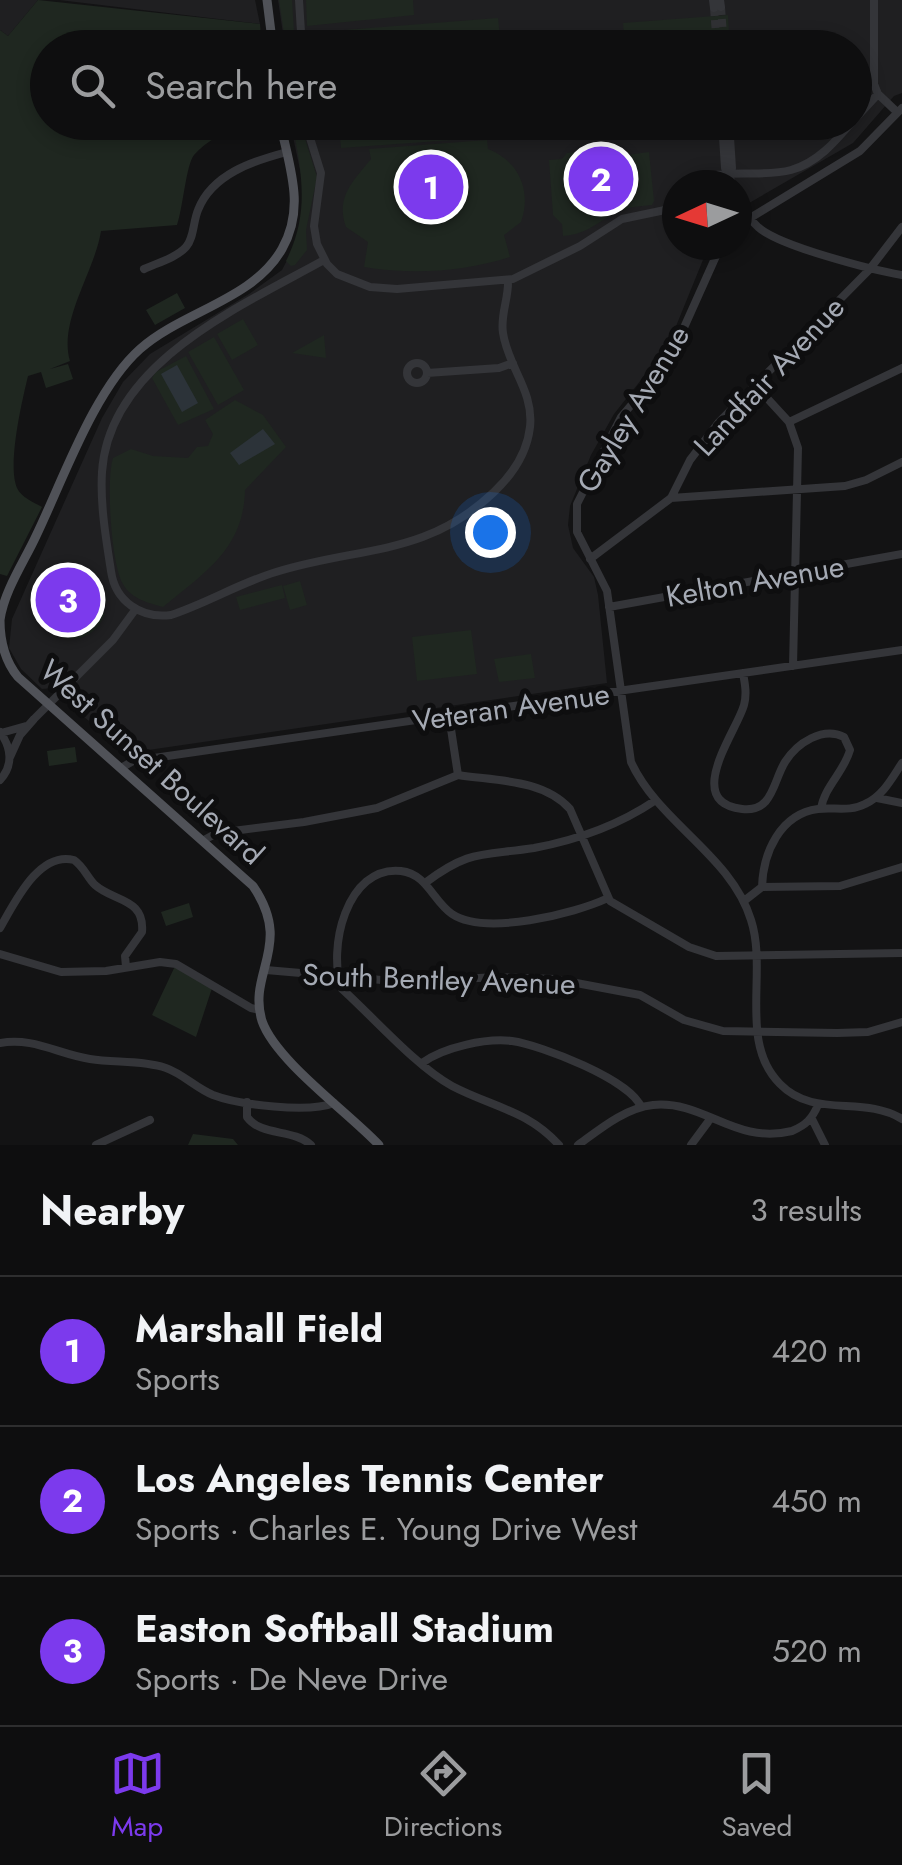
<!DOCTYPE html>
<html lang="en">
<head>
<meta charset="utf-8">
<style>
	body { margin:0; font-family:Jost,sans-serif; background:#171718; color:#f1f3f6 }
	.compass { position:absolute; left:662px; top:170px; width:90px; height:90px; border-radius:50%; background:#0e0e0f; box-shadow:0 5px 15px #0003; rotate:266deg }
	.you { position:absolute; left:490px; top:532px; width:35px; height:35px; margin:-25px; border:8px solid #fff; border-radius:50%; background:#1a73e8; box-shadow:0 0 0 15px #1a73e833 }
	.badge { display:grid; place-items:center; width:65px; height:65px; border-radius:50%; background:#7c3aed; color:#fff; font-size:32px; font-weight:700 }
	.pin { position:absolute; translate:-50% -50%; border:5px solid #fff; box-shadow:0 2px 10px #0006 }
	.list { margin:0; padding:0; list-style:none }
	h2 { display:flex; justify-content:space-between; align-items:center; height:130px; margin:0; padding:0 40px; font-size:42px }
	h2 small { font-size:32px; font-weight:400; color:#9b9c9e }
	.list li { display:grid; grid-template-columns:65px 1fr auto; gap:30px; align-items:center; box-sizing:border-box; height:150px; padding:0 40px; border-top:2px solid #2e2e2f }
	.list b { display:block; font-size:38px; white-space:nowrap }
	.list p { margin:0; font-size:32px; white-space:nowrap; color:#9b9c9e }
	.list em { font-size:32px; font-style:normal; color:#9b9c9e }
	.icon { flex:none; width:55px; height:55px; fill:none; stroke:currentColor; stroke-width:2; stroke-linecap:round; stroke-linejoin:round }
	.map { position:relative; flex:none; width:902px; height:1145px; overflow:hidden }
	.search { position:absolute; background:#0e0e0f; box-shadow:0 5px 15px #0003; left:30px; right:30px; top:30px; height:110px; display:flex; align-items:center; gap:25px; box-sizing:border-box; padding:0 35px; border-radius:55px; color:#9b9c9e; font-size:38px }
	.sheet { height:580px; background:#0e0e0f }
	nav { display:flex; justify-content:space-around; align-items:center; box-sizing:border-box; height:140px; border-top:2px solid #2e2e2f; background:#0e0e0f; font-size:28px; color:#9b9c9e }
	nav a { display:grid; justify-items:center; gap:5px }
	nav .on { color:#7c3aed }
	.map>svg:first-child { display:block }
	.built { fill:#1f1f21 }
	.green { fill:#1f2720 }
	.water { fill:#2c3339 }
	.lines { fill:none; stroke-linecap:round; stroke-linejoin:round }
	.minor-tunnel { stroke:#303134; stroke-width:8; stroke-dasharray:8 4; stroke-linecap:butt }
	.minor { stroke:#343539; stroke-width:8 }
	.major { stroke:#505258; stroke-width:9 }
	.labels { text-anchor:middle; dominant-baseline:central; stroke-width:10; stroke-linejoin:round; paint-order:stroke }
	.street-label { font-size:30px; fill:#a5aab4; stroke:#0e0e0f }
</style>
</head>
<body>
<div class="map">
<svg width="902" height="1145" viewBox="0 0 902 1145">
	<rect width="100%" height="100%" fill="#131314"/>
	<!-- built -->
	<path class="built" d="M 0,0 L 38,0 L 8,36 L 0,30 Z
		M 59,0 L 255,0 L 260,24 Z
		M 278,0 L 902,0 L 902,93 L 894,96 L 853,143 L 737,210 L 737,185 L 677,185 L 677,245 L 709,245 L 668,346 L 614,414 L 591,455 L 570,506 L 568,525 L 573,548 L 594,577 L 598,595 L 607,683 L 121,754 L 97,727 L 68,705 L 66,698 L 53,688 L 42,689 L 21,669 L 9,648 L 12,619 L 102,418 L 123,382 L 150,354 L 249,294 L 282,270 L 295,245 L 303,218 L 305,193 L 290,123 L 854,122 L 854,48 L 285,47 Z"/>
	<!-- green -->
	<path class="green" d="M 38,0 L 260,24 L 262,47 L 48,48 L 48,122 L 241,123 C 226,132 206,141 194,155 C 186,165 183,208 177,225 L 101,231 C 95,271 58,321 70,361 L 50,369 L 68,364 L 73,379 L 46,388 L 41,372 L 28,376 C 22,401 7,465 17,488 C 21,497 33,502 42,507 L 7,576 L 0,574 L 0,30 L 8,36 Z
		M 279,0 L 292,0 L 295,47 L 286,47 Z
		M 306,0 L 413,0 L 414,15 L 307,26 Z
		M 728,15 L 730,47 L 625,47 L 623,23 Z
		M 498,18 L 501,47 L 320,47 L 319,32 Z
		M 588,34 L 589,47 L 557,47 L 556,36 Z
		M 292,123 L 300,123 L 317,177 L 306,230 L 307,250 L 295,265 L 291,266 L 286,261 C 310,213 302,173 292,123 Z
		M 339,123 L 507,123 L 508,136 L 341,148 Z
		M 487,140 L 488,149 C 519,161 532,191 521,222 L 504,235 L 510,257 C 462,272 414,275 364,267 L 368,242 L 346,227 C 335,197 354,180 371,159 L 369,149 Z
		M 597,150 L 598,159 L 649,152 L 654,201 L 652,205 C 644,206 634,206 626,209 C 600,217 592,234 563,236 L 562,224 L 553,215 L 549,160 L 562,159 L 567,153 Z
		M 177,293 L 185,308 L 155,325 L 146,310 Z
		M 243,319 L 258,345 L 232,360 L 217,334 Z
		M 324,335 L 326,358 L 292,353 Z
		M 214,337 L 244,390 L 218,405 L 188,352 Z
		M 186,356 L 214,409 L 178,425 L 152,378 L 156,372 Z
		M 235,400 L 263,415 L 286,447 L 245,490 C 244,549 204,573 163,607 C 149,603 131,599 123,584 C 111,565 106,479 113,458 L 131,449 L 153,456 L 188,458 L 197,447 L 208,446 L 213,434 L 205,420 Z
		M 72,566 L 98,577 L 106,598 L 100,611 L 105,614 C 79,674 0,611 43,574 C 51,566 64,569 72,566 Z
		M 300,581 L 307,605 L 290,610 L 283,586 Z
		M 282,585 L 285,598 L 240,610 L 236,597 Z
		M 471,630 L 477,674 L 417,681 L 412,637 Z
		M 531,654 L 535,678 L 499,682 L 494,659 Z
		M 75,747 L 77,762 L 49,766 L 47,751 Z
		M 189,903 L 193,917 L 166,926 L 161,912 Z
		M 176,964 L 213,985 L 196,1037 L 152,1015 Z
		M 193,1134 L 233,1139 L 238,1145 L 188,1145 Z"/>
	<!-- water -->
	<path class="water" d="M 177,365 L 198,403 L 182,412 L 161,374 Z
		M 263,429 L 275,444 L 239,465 L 230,453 Z"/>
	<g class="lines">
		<!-- minor-tunnel -->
		<path class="minor-tunnel" d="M 721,7 L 724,48
			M 714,8 L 717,48"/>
		<!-- minor -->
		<path class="minor" d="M 299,0 L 302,48
			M 713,0 L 714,8
			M 720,0 L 721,7
			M 874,0 L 874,84 L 878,94 L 897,112
			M 854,120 L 878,94
			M 305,122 L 321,173 L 314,226 L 317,244 L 327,264 L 337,274 L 370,287 L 397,289 L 513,279 L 580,246 L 622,219 L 665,210 L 677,203
			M 722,122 L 725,168 L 733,185
			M 729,122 L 732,168 L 729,175
			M 691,185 C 717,165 760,179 791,170 C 817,163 835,142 852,122
			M 737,193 C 743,205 747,218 758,227 C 779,246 872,270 902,275
			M 737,226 L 860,151 L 902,108
			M 721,245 L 669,361 L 621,417 L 577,504 L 577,532 L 607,591 L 631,762 C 659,823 731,855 751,920 C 768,972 738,1042 780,1084 C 814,1119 863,1095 902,1119
			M 324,260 C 241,306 109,363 102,472 C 100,504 106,539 111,571 C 115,601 141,619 171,615 C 207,603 240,583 276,572 C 359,546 426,557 494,492 C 513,474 527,454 530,427 C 534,391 508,367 503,333 C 500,315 509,298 508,280
			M 144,269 C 157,263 176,258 186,247 C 194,238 193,222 198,210 C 212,174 253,161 287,152
			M407 373a10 10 0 1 1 20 0a10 10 0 1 1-20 0Z
			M 427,373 L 499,368 L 513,363
			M 756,386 L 789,422 L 798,448 L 793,666
			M 789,422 L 902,368
			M 671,498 L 845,486 L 866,480 L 902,462
			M 590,559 L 671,498 L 690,460 L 719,422 L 869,270 L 902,227
			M 609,607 L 902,554
			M 743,673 C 745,684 747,694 744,705 C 737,731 682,802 742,809 C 773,813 773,781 785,762 C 797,743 823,726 844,737 L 850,750 C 844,772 824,787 821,809
			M 449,716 L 458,775 C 496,781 543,779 570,809 L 610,901 L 689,947 L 716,956 L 902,953
			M 34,719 L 113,640 L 135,610
			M 0,732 C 11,747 14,765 0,780
			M 1,733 L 26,726
			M 10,757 L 20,735 L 34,719
			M 121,768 L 133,761 L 902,650
			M 877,798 L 902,803
			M 204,840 L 217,833 L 304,822 L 377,808 L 458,775
			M 425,883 C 470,849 482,856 534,848 C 577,840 619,825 656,800
			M 762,887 L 840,886 L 902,867
			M 744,901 L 762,887 C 763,853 780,814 818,809 C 834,807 850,812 865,804 C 883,796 892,778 902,763
			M 0,928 C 15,902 39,851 74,860 C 84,867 87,877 95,885 C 114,902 145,898 142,932 L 125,956 L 126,967
			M 0,954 L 61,972 L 106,971 L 160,962 L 176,964 L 251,1008 L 260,1010
			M 266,970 L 405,982 L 497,977 L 555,979 L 640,995 L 684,1020 L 723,1031 L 837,1033 L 868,1032 L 902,1022
			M 0,1043 C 33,1037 58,1054 90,1059 C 115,1063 142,1060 166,1068 C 183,1074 196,1088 213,1095 C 239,1105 309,1113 334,1103
			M 422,1063 C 444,1047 486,1038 512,1041 C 541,1045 631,1080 641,1107
			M 247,1102 L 247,1117 C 262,1137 292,1128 311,1145
			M 812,1119 L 825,1145
			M 96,1145 L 150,1120
			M 559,1145 C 527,1110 492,1107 452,1086 C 417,1067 373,1017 342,989 C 327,950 346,865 401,871 C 427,874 433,901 452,914 C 485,936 574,914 608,898
			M 578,1145 C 600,1129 625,1108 653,1105 C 705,1100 734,1145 792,1131 C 806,1125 812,1119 818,1105
			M 691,1145 L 708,1122"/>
		<!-- major -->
		<path class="major" d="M 267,0 L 273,48
			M 280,122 C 289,166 306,207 282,249 C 253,300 183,311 140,349 C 94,390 63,480 36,536 C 24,562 4,591 0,620 C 0,641 5,661 18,677 L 253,886 C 294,946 247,972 262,1021 C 276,1061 348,1112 379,1145"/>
	</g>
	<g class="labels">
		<!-- street labels -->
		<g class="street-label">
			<text transform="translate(769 376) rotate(-47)">Landfair Avenue</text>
			<text transform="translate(633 409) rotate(-59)">Gayley Avenue</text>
			<text transform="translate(755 581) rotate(-10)">Kelton Avenue</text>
			<text transform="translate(511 707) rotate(-8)">Veteran Avenue</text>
			<text transform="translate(152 762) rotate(42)">West Sunset Boulevard</text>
			<text transform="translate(439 979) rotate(2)">South Bentley Avenue</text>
		</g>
	</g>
</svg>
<svg class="compass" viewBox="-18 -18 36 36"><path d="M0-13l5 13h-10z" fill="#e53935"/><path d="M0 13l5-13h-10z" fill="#9b9c9e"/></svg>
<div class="you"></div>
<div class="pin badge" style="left:431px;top:187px">1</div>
<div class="pin badge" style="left:601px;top:179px">2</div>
<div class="pin badge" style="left:68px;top:600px">3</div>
<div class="search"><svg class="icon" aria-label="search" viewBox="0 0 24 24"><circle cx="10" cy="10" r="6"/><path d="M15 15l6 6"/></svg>Search here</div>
</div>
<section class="sheet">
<h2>Nearby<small>3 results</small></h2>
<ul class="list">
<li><span class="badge">1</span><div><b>Marshall Field</b><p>Sports</p></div><em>420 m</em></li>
<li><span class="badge">2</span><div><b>Los Angeles Tennis Center</b><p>Sports · Charles E. Young Drive West</p></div><em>450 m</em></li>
<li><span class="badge">3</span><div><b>Easton Softball Stadium</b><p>Sports · De Neve Drive</p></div><em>520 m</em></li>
</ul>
</section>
<nav>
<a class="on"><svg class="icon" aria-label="map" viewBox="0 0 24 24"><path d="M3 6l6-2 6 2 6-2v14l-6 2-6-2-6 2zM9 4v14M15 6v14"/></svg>Map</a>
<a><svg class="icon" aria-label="directions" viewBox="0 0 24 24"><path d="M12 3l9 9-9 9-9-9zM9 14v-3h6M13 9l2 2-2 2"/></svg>Directions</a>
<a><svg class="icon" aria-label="saved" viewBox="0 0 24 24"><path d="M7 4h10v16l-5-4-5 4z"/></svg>Saved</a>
</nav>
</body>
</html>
